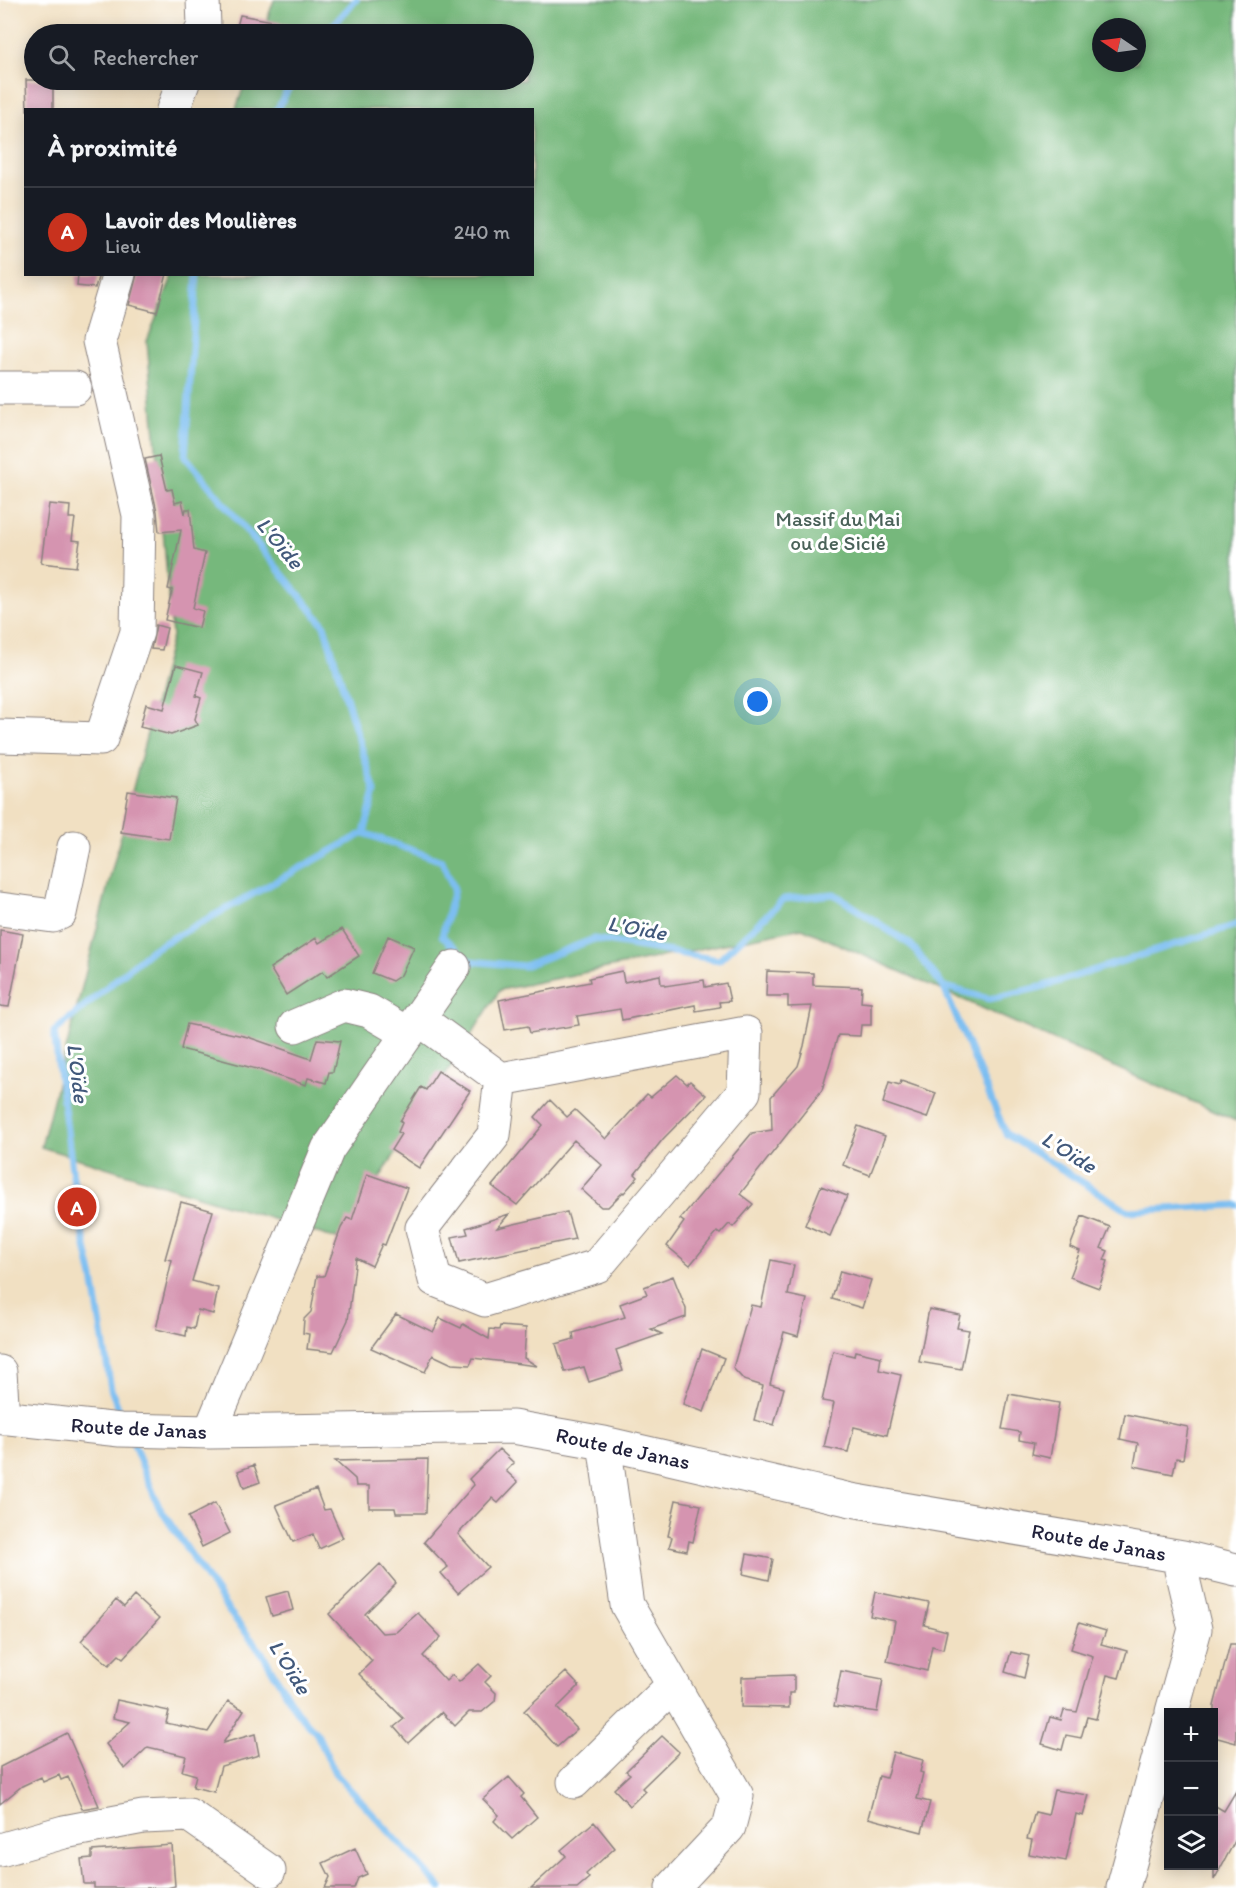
<!DOCTYPE html>
<html lang="fr">
<head>
<meta charset="utf-8">
<style>
	body { margin:0; font-family:Itim,sans-serif; background:#242831; color:#f1f3f6 }
	.controls { position:absolute; right:18px; bottom:18px; display:grid; overflow:hidden; border-radius:0px; box-shadow:0 3px 15px #0003 }
	.controls button { width:54px; height:54px; display:grid; place-items:center; padding:0; border:0; border-bottom:2px solid #363941; background:#171b24; color:#f1f3f6; font:30px sans-serif }
	.compass { position:absolute; left:1092px; top:18px; width:54px; height:54px; border-radius:50%; background:#171b24; box-shadow:0 3px 15px #0003; rotate:283deg }
	.you { position:absolute; left:758px; top:702px; width:21px; height:21px; margin:-15px; border:4px solid #fff; border-radius:50%; background:#1a73e8; box-shadow:0 0 0 9px #1a73e833 }
	.badge { display:grid; place-items:center; width:39px; height:39px; border-radius:50%; background:#c8321e; color:#fff; font-size:20px; font-weight:700 }
	.pin { position:absolute; translate:-50% -50%; border:3px solid #fff; box-shadow:0 2px 6px #0006 }
	.list { margin:0; padding:0; list-style:none }
	h2 { display:flex; justify-content:space-between; align-items:center; height:78px; margin:0; padding:0 24px; font-size:26px }
	h2 small { font-size:20px; font-weight:400; color:#9ea1a6 }
	.list li { display:grid; grid-template-columns:39px 1fr auto; gap:18px; align-items:center; box-sizing:border-box; height:90px; padding:0 24px; border-top:2px solid #363941 }
	.list b { display:block; font-size:22px; white-space:nowrap }
	.list p { margin:0; font-size:20px; white-space:nowrap; color:#9ea1a6 }
	.list em { font-size:20px; font-style:normal; color:#9ea1a6 }
	.icon { flex:none; width:33px; height:33px; fill:none; stroke:currentColor; stroke-width:2; stroke-linecap:round; stroke-linejoin:round }
	.map { position:relative; flex:none; width:1236px; height:1888px; overflow:hidden }
	.search { position:absolute; background:#171b24; box-shadow:0 3px 15px #0003; left:24px; top:24px; width:510px; height:66px; display:flex; align-items:center; gap:15px; box-sizing:border-box; padding:0 21px; border-radius:33px; color:#9ea1a6; font-size:22px }
	.panel { position:absolute; background:#171b24; box-shadow:0 3px 15px #0003; left:24px; top:108px; width:510px; height:168px; border-radius:0px }
	.map>svg:first-child { display:block }
	.forest { fill:#76b87b; stroke:#4c6d5b; stroke-width:1.5; fill-rule:evenodd }
	.lines { fill:none; stroke-linecap:round; stroke-linejoin:round }
	.stream { stroke:#7cbef1; stroke-width:7 }
	.building { fill:#d594b0 }
	.minor-casing { stroke:#8a817e; stroke-width:35 }
	.minor { stroke:#fff; stroke-width:33 }
	.labels { text-anchor:middle; dominant-baseline:central; stroke-width:6; stroke-linejoin:round; paint-order:stroke }
	.park-label { font-size:21px; fill:#4a6259; stroke:#fff }
	.street-label { font-size:21px; fill:#22223b; stroke:#fff }
	.water-label { font-size:22px; font-style:italic; fill:#42597b; stroke:#fff }
</style>
</head>
<body>
<div class="map">
<svg width="1236" height="1888" viewBox="0 0 1236 1888">
	<rect width="100%" height="100%" fill="#fff"/>
	<filter id="ink" filterUnits="userSpaceOnUse"><feTurbulence type="fractalNoise" baseFrequency=".0167" numOctaves="2"/><feDisplacementMap in="SourceGraphic" scale="12" xChannelSelector="R" yChannelSelector="G"/><feConvolveMatrix kernelMatrix="1 2 1 2 8 2 1 2 1" color-interpolation-filters="sRGB"/></filter>
	<filter id="wash" filterUnits="userSpaceOnUse"><feTurbulence type="fractalNoise" baseFrequency=".008" numOctaves="4" result="noise"/><feDisplacementMap in="SourceGraphic" scale="24" xChannelSelector="R" yChannelSelector="G"/><feGaussianBlur stdDeviation="1.35" result="paint"/><feColorMatrix in="noise" values="0 0 0 0 0 0 0 0 0 0 0 0 0 0 0 0 0 1.4 0 .05"/><feComposite in="paint" operator="in"/></filter>
	<g filter="url(#wash)">
		<rect width="100%" height="100%" fill="#f1e0c2"/>
		<!-- forest -->
		<path class="forest" d="M 274,0 L 1236,0 L 1236,1121 L 802,928 L 500,990 L 340,1240 L 41,1147 L 172,636 L 147,341 L 173,275 L 532,274 L 532,110 L 236,109 L 246,80 L 524,80 L 524,34 L 262,34 ZM 1101,27 L 1137,27 L 1137,63 L 1101,63 Z"/>
		<g class="lines">
			<!-- stream -->
			<path class="stream" d="M 325,34 L 356,0
				M 277,110 L 293,80
				M 364,833 L 442,861 L 454,889 L 442,936 L 469,961 L 524,966 L 594,939 L 719,960 L 784,899 L 834,894 L 911,945 L 943,986 L 1006,1134 L 1128,1211 L 1236,1205
				M 943,986 L 989,999 L 1041,987 L 1236,925
				M 119,1410 L 111,1389 L 93,1278 L 77,1207 L 54,1032 L 151,950 L 364,833 L 375,792 L 324,625 L 185,456 L 197,274
				M 134,1446 L 159,1507 L 228,1610 L 262,1653 L 296,1711 L 317,1734 L 335,1773 L 441,1888"/>
		</g>
		<g id="blocks">
			<!-- building -->
			<path class="building" d="M 240,15 L 294,25 L 294,34 L 235,34 Z
				M 26,80 L 53,80 L 53,110 L 27,110 Z
				M 78,274 L 99,274 L 95,288 L 77,286 Z
				M 137,274 L 167,274 L 157,312 L 129,305 Z
				M 159,456 L 167,490 L 172,489 L 175,503 L 182,501 L 185,514 L 186,509 L 190,509 L 194,550 L 205,553 L 193,608 L 203,611 L 199,628 L 165,620 L 172,590 L 168,589 L 181,530 L 159,532 L 157,511 L 145,459 Z
				M 49,504 L 70,506 L 69,518 L 75,518 L 72,540 L 80,541 L 76,567 L 41,563 Z
				M 156,625 L 167,628 L 162,650 L 151,649 Z
				M 176,665 L 203,672 L 196,696 L 201,698 L 195,719 L 198,725 L 171,735 L 140,727 L 146,704 L 164,709 Z
				M 128,791 L 176,798 L 169,839 L 121,832 Z
				M 342,929 L 359,956 L 327,977 L 323,971 L 286,995 L 270,968 L 316,938 L 319,943 Z
				M 0,930 L 23,934 L 9,1007 L 0,1006 Z
				M 388,936 L 414,947 L 401,975 L 392,981 L 372,973 Z
				M 622,971 L 624,982 L 660,975 L 661,984 L 665,984 L 665,986 L 704,980 L 705,987 L 726,983 L 730,1001 L 719,1002 L 720,1007 L 696,1011 L 695,1005 L 622,1020 L 620,1009 L 577,1016 L 579,1025 L 530,1033 L 528,1026 L 505,1030 L 499,1000 L 590,982 L 589,978 Z
				M 767,971 L 813,973 L 813,985 L 862,987 L 861,1002 L 871,1003 L 871,1025 L 861,1025 L 860,1036 L 838,1035 L 822,1090 L 740,1194 L 753,1204 L 733,1227 L 729,1224 L 720,1234 L 717,1232 L 690,1265 L 667,1246 L 684,1222 L 680,1219 L 752,1133 L 772,1130 L 771,1097 L 798,1066 L 804,1046 L 812,1006 L 788,1007 L 788,996 L 766,996 Z
				M 187,1024 L 248,1037 L 311,1059 L 317,1039 L 340,1041 L 333,1072 L 329,1072 L 326,1083 L 308,1078 L 306,1085 L 260,1070 L 181,1049 Z
				M 438,1071 L 470,1091 L 419,1168 L 391,1150 L 401,1134 L 398,1132 L 402,1123 L 400,1121 L 421,1087 L 426,1090 Z
				M 677,1075 L 687,1084 L 690,1081 L 706,1095 L 663,1139 L 635,1174 L 638,1177 L 624,1193 L 623,1192 L 608,1207 L 601,1207 L 581,1189 L 602,1165 L 574,1140 L 517,1205 L 492,1186 L 543,1125 L 535,1117 L 550,1100 L 567,1117 L 575,1110 L 606,1139 L 647,1094 L 651,1097 Z
				M 901,1081 L 936,1093 L 927,1118 L 883,1103 L 889,1082 L 900,1085 Z
				M 858,1126 L 885,1136 L 870,1175 L 843,1165 Z
				M 367,1174 L 407,1188 L 385,1245 L 382,1244 L 372,1266 L 356,1258 L 348,1320 L 333,1352 L 307,1349 L 309,1334 L 303,1333 L 304,1319 L 311,1312 L 317,1276 L 324,1276 L 341,1228 L 347,1218 L 352,1220 Z
				M 821,1186 L 847,1196 L 830,1236 L 805,1225 Z
				M 181,1202 L 213,1211 L 192,1281 L 218,1288 L 213,1314 L 198,1310 L 194,1329 L 187,1327 L 186,1336 L 156,1329 L 172,1260 L 165,1259 Z
				M 567,1212 L 575,1239 L 459,1263 L 452,1237 L 468,1234 L 466,1228 L 509,1214 L 497,1228 Z
				M 1082,1216 L 1110,1227 L 1101,1248 L 1108,1251 L 1104,1260 L 1108,1261 L 1099,1288 L 1070,1277 L 1080,1251 L 1070,1247 Z
				M 771,1260 L 794,1265 L 788,1295 L 807,1299 L 798,1336 L 784,1332 L 770,1384 L 784,1388 L 774,1425 L 754,1420 L 763,1386 L 744,1380 L 733,1368 L 751,1305 L 761,1307 Z
				M 840,1271 L 871,1280 L 862,1308 L 832,1299 Z
				M 673,1276 L 686,1309 L 686,1317 L 651,1329 L 662,1334 L 616,1350 L 623,1371 L 589,1382 L 584,1367 L 565,1372 L 556,1344 L 574,1339 L 573,1333 L 625,1317 L 620,1304 L 647,1294 L 644,1287 Z
				M 929,1309 L 960,1315 L 957,1328 L 969,1330 L 961,1369 L 919,1362 Z
				M 396,1314 L 433,1332 L 440,1318 L 461,1328 L 463,1324 L 489,1339 L 490,1329 L 499,1330 L 500,1326 L 526,1328 L 524,1358 L 537,1366 L 473,1358 L 470,1365 L 452,1364 L 433,1355 L 425,1372 L 371,1348 Z
				M 702,1349 L 724,1358 L 704,1412 L 683,1404 Z
				M 833,1351 L 854,1356 L 855,1351 L 881,1357 L 879,1370 L 901,1375 L 887,1435 L 854,1427 L 848,1452 L 824,1447 L 834,1403 L 822,1401 Z
				M 1009,1394 L 1059,1403 L 1050,1458 L 1032,1454 L 1034,1443 L 1019,1440 L 1020,1432 L 1002,1429 Z
				M 1125,1414 L 1188,1427 L 1183,1459 L 1176,1458 L 1173,1474 L 1134,1466 L 1138,1443 L 1120,1439 Z
				M 499,1449 L 514,1463 L 506,1471 L 518,1482 L 498,1503 L 492,1498 L 458,1534 L 488,1567 L 458,1593 L 441,1573 L 448,1567 L 424,1542 L 474,1485 L 469,1479 Z
				M 428,1459 L 426,1513 L 396,1513 L 395,1508 L 369,1508 L 369,1486 L 356,1486 L 355,1479 L 335,1461 Z
				M 254,1465 L 260,1482 L 244,1488 L 238,1471 Z
				M 316,1489 L 324,1510 L 330,1509 L 343,1538 L 319,1549 L 313,1534 L 293,1542 L 276,1505 Z
				M 676,1500 L 701,1505 L 693,1542 L 689,1541 L 687,1551 L 669,1547 L 672,1537 L 668,1536 Z
				M 215,1503 L 230,1533 L 202,1547 L 188,1517 Z
				M 747,1554 L 773,1559 L 769,1580 L 743,1574 Z
				M 380,1564 L 396,1583 L 365,1614 L 382,1633 L 396,1632 L 418,1613 L 441,1637 L 423,1656 L 446,1681 L 452,1675 L 459,1682 L 479,1664 L 491,1676 L 485,1682 L 496,1693 L 495,1701 L 482,1712 L 469,1712 L 455,1726 L 442,1712 L 408,1743 L 394,1727 L 404,1719 L 359,1674 L 372,1661 L 329,1614 Z
				M 288,1591 L 293,1610 L 272,1616 L 266,1597 Z
				M 875,1592 L 929,1603 L 924,1625 L 947,1631 L 943,1649 L 932,1646 L 927,1671 L 887,1661 L 895,1621 L 870,1616 Z
				M 134,1596 L 159,1619 L 123,1658 L 119,1655 L 109,1665 L 81,1641 L 116,1600 L 124,1607 Z
				M 1079,1623 L 1106,1631 L 1101,1644 L 1127,1651 L 1119,1678 L 1107,1675 L 1096,1719 L 1087,1717 L 1081,1738 L 1066,1735 L 1062,1750 L 1042,1744 L 1050,1717 L 1061,1720 L 1064,1710 L 1077,1712 L 1093,1656 L 1071,1649 Z
				M 1230,1644 L 1236,1644 L 1236,1743 L 1214,1737 L 1214,1706 Z
				M 1011,1652 L 1029,1656 L 1024,1678 L 1005,1672 Z
				M 841,1671 L 883,1679 L 877,1712 L 834,1706 Z
				M 566,1672 L 579,1686 L 557,1708 L 577,1729 L 557,1747 L 524,1711 Z
				M 794,1675 L 794,1693 L 789,1693 L 789,1708 L 741,1707 L 742,1677 Z
				M 117,1700 L 169,1711 L 166,1723 L 208,1732 L 228,1701 L 244,1710 L 223,1743 L 255,1734 L 259,1755 L 221,1766 L 214,1792 L 193,1787 L 196,1775 L 182,1771 L 186,1756 L 148,1747 L 125,1769 L 106,1744 L 130,1722 L 113,1718 Z
				M 67,1733 L 99,1806 L 82,1809 L 68,1777 L 61,1780 L 59,1775 L 43,1782 L 41,1777 L 22,1786 L 0,1804 L 0,1767 Z
				M 662,1736 L 679,1752 L 642,1788 L 645,1791 L 630,1806 L 614,1789 L 630,1774 L 626,1771 Z
				M 893,1752 L 923,1760 L 920,1772 L 923,1773 L 917,1799 L 930,1802 L 922,1832 L 868,1818 L 879,1776 L 886,1778 Z
				M 509,1777 L 524,1794 L 521,1797 L 537,1817 L 512,1839 L 494,1821 L 499,1815 L 483,1799 Z
				M 1054,1790 L 1089,1795 L 1083,1816 L 1076,1814 L 1066,1861 L 1029,1854 L 1032,1840 L 1027,1839 L 1035,1812 L 1048,1815 Z
				M 1236,1791 L 1236,1839 L 1214,1880 L 1214,1805 L 1224,1811 Z
				M 594,1822 L 615,1848 L 586,1874 L 589,1878 L 577,1888 L 531,1888 L 566,1856 L 561,1850 Z
				M 172,1845 L 175,1886 L 167,1888 L 94,1888 L 94,1884 L 84,1884 L 81,1859 L 92,1858 L 92,1851 Z
				M 355,1848 L 367,1874 L 358,1878 L 354,1888 L 325,1888 L 330,1877 L 323,1863 Z"/>
		</g>
	</g>
	<g filter="url(#ink)">
		<use href="#blocks" fill-opacity="0" stroke="#8a817e" stroke-width="1.5"/>
		<g class="lines">
			<defs>
				<path id="minor" d="M 200,34 L 204,26 L 203,0
					M 173,110 L 184,80
					M 0,388 L 75,388
					M 0,736 L 101,739 L 137,632 L 139,515 L 99,341 L 119,274
					M 0,909 L 53,916 L 60,913 L 74,847
					M 419,1019 L 501,1079 L 494,1135 L 422,1228 L 435,1280 L 485,1300 L 597,1266 L 744,1092 L 746,1033 L 501,1079
					M 295,1026 L 344,1005 L 369,1011 L 408,1034
					M 0,1372 L 3,1418
					M 0,1417 L 120,1430 L 210,1432 L 513,1427 L 604,1443 L 851,1500 L 1183,1557 L 1236,1570
					M 210,1432 L 328,1149 L 454,967
					M 604,1443 L 627,1605 L 737,1796 L 729,1827 L 672,1888
					M 1172,1712 L 1195,1629 L 1181,1570 L 1183,1557
					M 574,1782 L 673,1685
					M 0,1850 L 64,1832 L 143,1817 L 189,1815 L 269,1871
					M 1123,1888 L 1168,1724"/>
			</defs>
			<!-- minor casing -->
			<use href="#minor" class="minor-casing"/>
			<!-- minor -->
			<use href="#minor" class="minor"/>
		</g>
	</g>
	<g class="labels">
		<!-- park labels -->
		<g class="park-label">
			<text x="838" y="518">Massif du Mai<tspan x="838" dy="24">ou de Sicié</tspan></text>
		</g>
		<!-- street labels -->
		<g class="street-label">
			<text transform="translate(139 1428) rotate(3)">Route de Janas</text>
			<text transform="translate(623 1448) rotate(12)">Route de Janas</text>
			<text transform="translate(1099 1542) rotate(10)">Route de Janas</text>
		</g>
		<!-- water labels -->
		<g class="water-label">
			<text transform="translate(280 543) rotate(50)">L'Oïde</text>
			<text transform="translate(637 928) rotate(10)">L'Oïde</text>
			<text transform="translate(78 1073) rotate(83)">L'Oïde</text>
			<text transform="translate(1069 1152) rotate(32)">L'Oïde</text>
			<text transform="translate(290 1667) rotate(58)">L'Oïde</text>
		</g>
	</g>
</svg>
<div class="controls">
<button>+</button>
<button>−</button>
<button><svg class="icon" aria-label="layers" viewBox="0 0 24 24"><path d="M12 4l9 5-9 5-9-5zM3 14l9 5 9-5"/></svg></button>
</div>
<svg class="compass" viewBox="-18 -18 36 36"><path d="M0-13l5 13h-10z" fill="#e53935"/><path d="M0 13l5-13h-10z" fill="#9ea1a6"/></svg>
<div class="you"></div>
<div class="pin badge" style="left:77px;top:1207px">A</div>
<div class="search"><svg class="icon" aria-label="search" viewBox="0 0 24 24"><circle cx="10" cy="10" r="6"/><path d="M15 15l6 6"/></svg>Rechercher</div>
<section class="panel">
<h2>À proximité<small></small></h2>
<ul class="list">
<li><span class="badge">A</span><div><b>Lavoir des Moulières</b><p>Lieu</p></div><em>240 m</em></li>
</ul>
</section>
</div>
</body>
</html>
